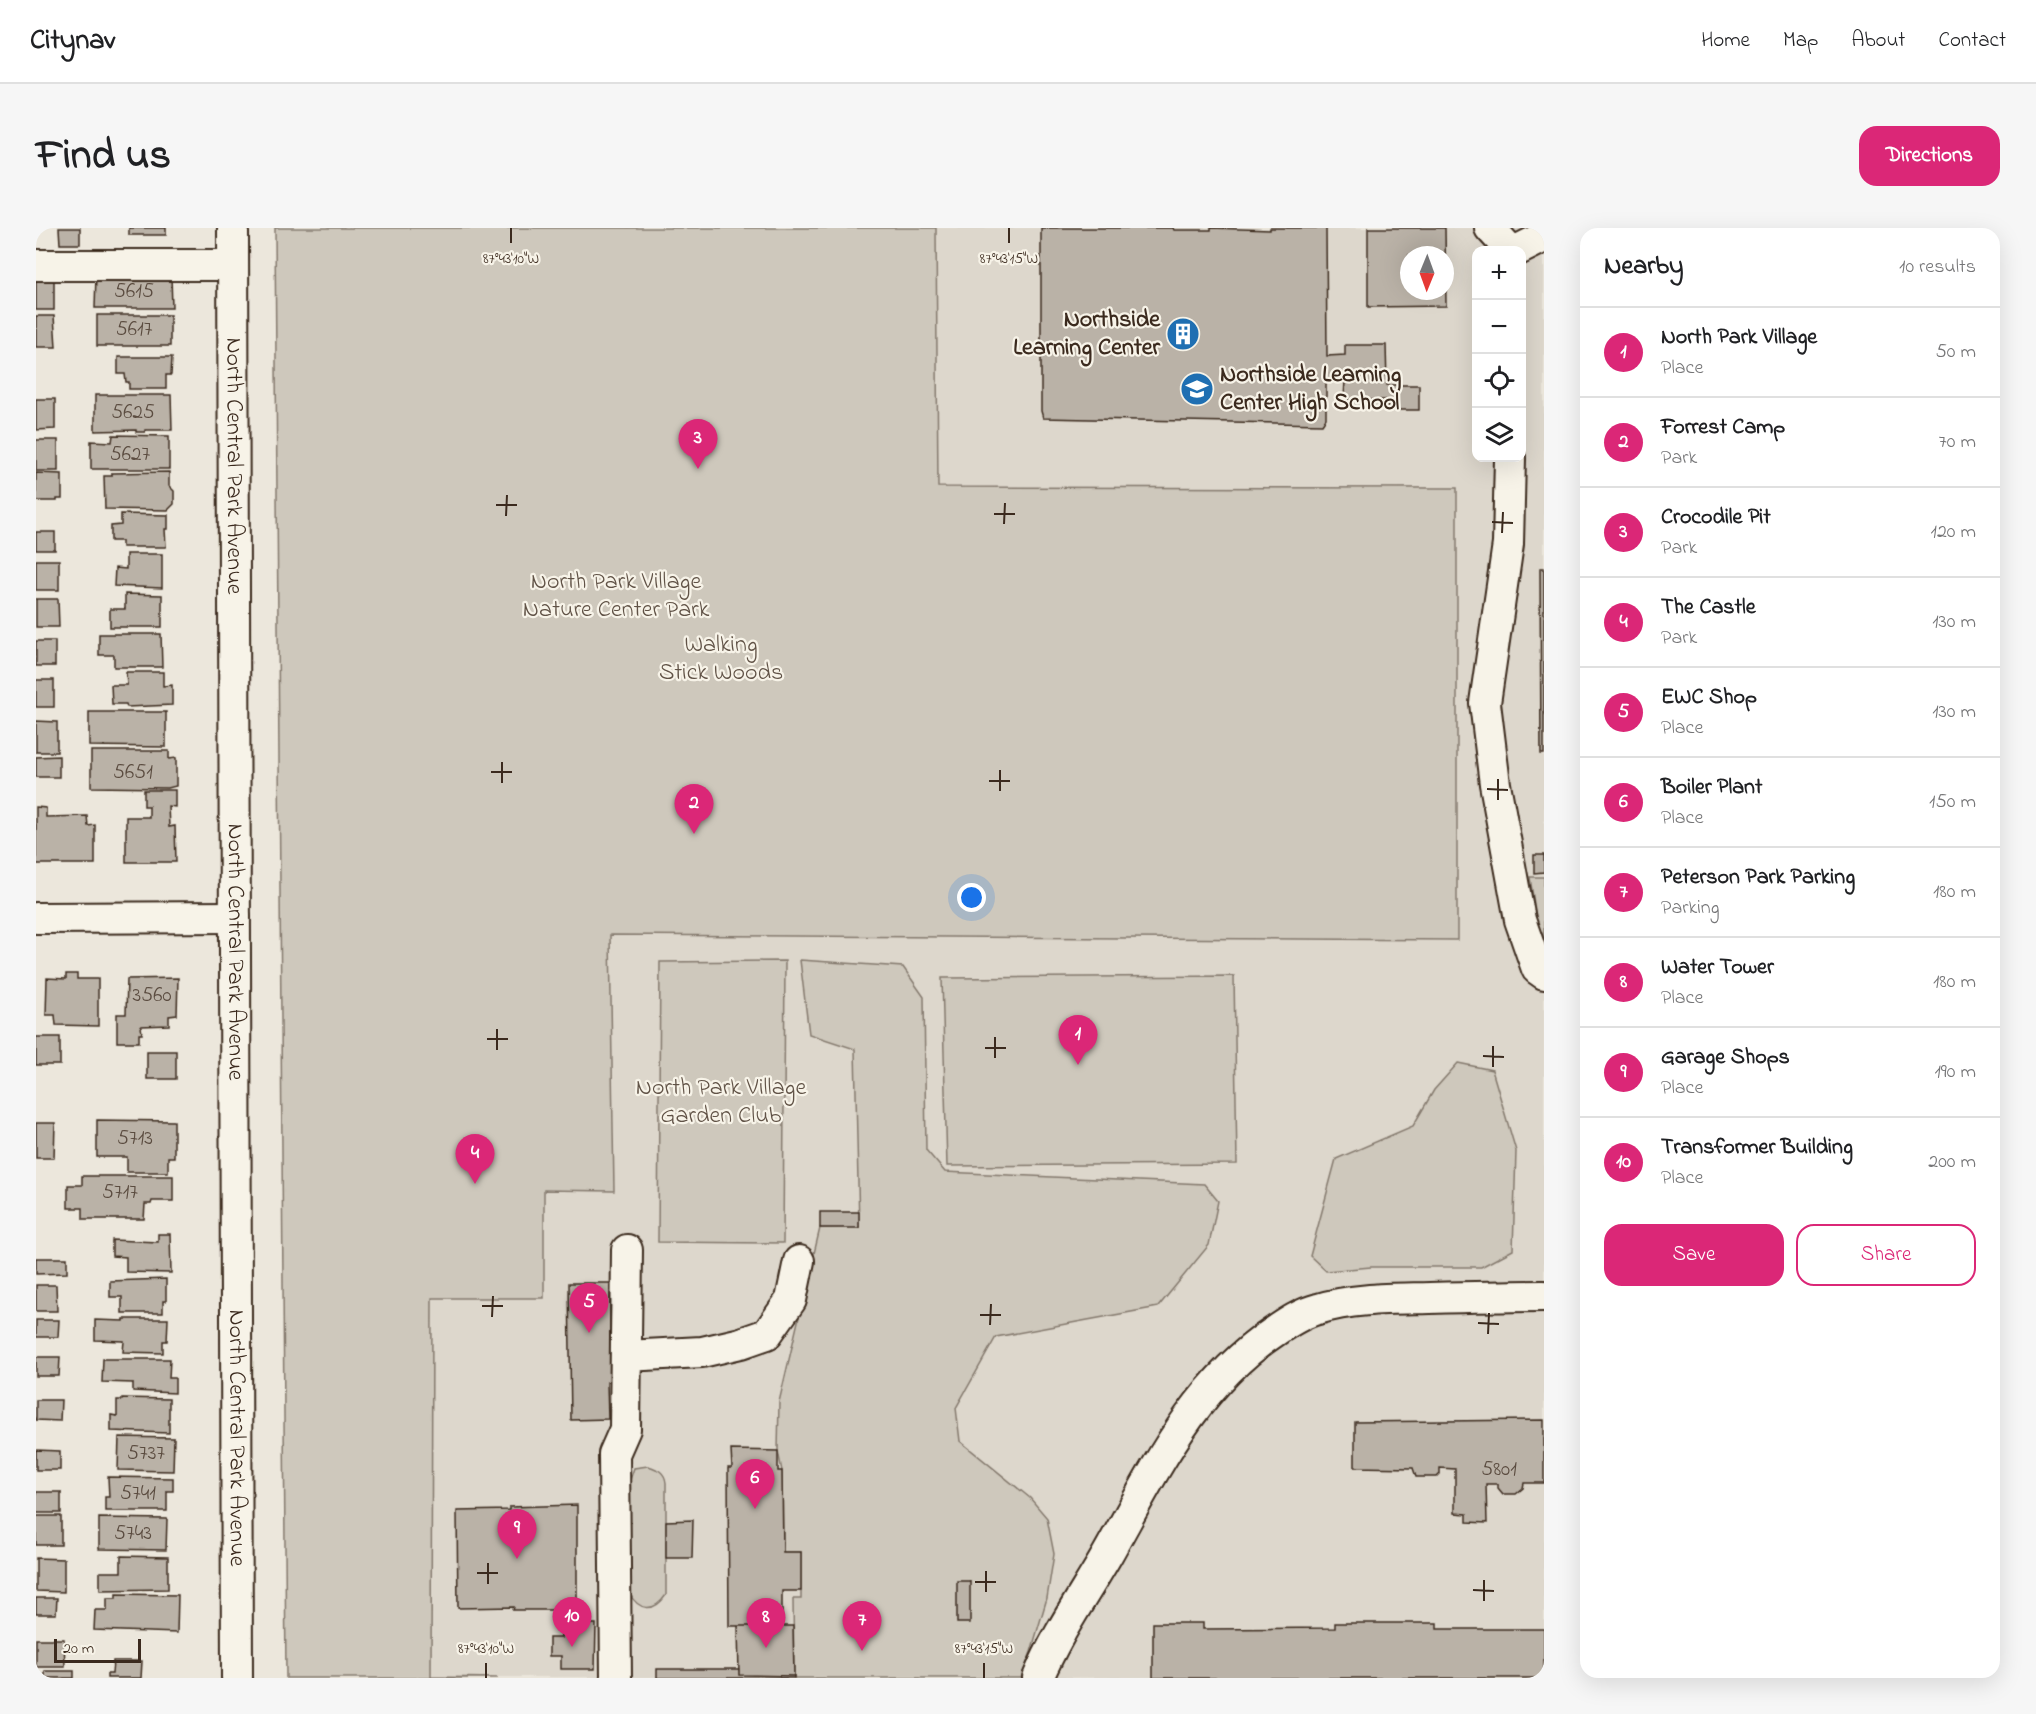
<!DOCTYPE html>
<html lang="en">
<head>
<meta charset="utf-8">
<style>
	body { margin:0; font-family:"Indie Flower",sans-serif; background:#f6f6f6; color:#202124 }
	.controls { position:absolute; right:18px; top:18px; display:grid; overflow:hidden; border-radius:12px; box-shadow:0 6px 24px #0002 }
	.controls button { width:54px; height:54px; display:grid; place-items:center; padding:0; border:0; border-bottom:2px solid #e0e0e0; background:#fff; color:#202124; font:30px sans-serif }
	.compass { position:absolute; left:1364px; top:18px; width:54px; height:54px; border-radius:50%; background:#fff; box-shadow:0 6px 24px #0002; rotate:181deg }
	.scale { position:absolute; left:18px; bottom:15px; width:87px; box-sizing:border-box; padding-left:6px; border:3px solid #3b2a1e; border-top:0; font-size:16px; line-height:21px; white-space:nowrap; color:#3b2a1e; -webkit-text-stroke:4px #f7f3e8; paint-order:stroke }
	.you { position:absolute; left:936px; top:670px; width:21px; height:21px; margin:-15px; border:4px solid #fff; border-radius:50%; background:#1a73e8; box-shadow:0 0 0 9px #1a73e833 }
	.badge { display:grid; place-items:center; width:39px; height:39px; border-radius:50%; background:#db2777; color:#fff; font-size:20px; font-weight:700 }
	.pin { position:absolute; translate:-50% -50px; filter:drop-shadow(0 2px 3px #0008) }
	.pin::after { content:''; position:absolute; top:32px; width:21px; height:18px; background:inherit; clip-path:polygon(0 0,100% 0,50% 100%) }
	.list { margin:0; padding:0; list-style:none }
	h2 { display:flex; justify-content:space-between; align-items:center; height:78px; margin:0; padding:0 24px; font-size:26px }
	h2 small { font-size:20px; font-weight:400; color:#757577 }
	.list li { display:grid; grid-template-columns:39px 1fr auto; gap:18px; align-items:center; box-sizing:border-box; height:90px; padding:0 24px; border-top:2px solid #e0e0e0 }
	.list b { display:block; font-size:22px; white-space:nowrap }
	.list p { margin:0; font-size:20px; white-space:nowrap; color:#757577 }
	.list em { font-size:20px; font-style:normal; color:#757577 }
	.actions { display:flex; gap:12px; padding:18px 24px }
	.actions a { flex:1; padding:14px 0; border:2px solid #db2777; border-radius:18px; text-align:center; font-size:21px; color:#db2777 }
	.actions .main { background:#db2777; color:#fff }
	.icon { flex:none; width:33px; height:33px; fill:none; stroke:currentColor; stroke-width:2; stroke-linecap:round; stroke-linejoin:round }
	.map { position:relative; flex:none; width:1508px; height:1450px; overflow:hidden; border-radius:18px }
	header { display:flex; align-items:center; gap:36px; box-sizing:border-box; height:84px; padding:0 30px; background:#fff; border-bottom:2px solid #e0e0e0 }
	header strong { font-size:28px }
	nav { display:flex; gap:33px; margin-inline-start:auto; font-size:21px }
	.intro { display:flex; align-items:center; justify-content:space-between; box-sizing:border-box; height:144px; padding:0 36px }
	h1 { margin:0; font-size:42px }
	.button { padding:15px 27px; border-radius:18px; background:#db2777; color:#fff; font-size:21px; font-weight:700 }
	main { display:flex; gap:36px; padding:0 36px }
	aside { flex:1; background:#fff; border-radius:18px; box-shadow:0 6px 24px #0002 }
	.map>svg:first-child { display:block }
	.built { fill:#ddd7cc; fill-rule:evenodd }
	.green { fill:#cec8bc; stroke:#84796d; stroke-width:1.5 }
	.building { fill:#bab2a7; stroke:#3b2a1e; stroke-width:1.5; fill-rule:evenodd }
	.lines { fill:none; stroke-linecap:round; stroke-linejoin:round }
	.minor-casing { stroke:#3b2a1e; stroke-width:34 }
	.minor { stroke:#f7f3e8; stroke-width:30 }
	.ticks { fill:none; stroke:#3b2a1e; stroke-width:2 }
	.labels { text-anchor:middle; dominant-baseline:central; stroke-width:4.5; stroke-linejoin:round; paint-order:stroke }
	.number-label { font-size:21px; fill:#5b4c40 }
	.poi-label { font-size:24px; font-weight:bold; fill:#3b2a1e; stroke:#f7f3e8; text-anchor:end }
	.street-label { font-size:24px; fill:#3b2a1e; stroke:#f7f3e8 }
	.park-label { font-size:24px; fill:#605246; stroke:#f7f3e8 }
	.ticks-label { font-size:15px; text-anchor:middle; fill:#3b2a1e; stroke:#f7f3e8; stroke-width:4.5; stroke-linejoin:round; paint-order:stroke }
</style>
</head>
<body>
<header>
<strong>Citynav</strong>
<nav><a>Home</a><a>Map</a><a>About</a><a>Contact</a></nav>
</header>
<div class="intro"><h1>Find us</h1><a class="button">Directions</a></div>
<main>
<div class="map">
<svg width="1508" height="1450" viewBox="0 0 1508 1450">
	<rect width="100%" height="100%" fill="#ece7dc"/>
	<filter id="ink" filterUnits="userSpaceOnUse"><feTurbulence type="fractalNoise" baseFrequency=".0167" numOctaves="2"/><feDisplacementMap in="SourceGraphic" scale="12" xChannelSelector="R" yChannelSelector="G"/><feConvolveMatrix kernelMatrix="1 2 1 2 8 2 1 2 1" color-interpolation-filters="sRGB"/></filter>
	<g filter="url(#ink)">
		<!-- built -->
		<path class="built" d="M 900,0 L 1508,0 L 1508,1450 L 395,1449 L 396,1069 L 508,1069 L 507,962 L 578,962 L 574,707 L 1421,712 L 1421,260 L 901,259 ZM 1440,22 L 1486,22 L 1486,230 L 1440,230 ZM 1373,27 L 1409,27 L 1409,63 L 1373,63 Z"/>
		<!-- green -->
		<path class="green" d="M 239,0 L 900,0 L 902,259 L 1421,260 L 1421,712 L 574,707 L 578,963 L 508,962 L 508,1070 L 396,1070 L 395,1449 L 462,1450 L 250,1450 Z
			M 1494,649 L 1508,649 L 1508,714 L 1503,709 Z
			M 764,732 L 867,739 L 888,769 L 890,922 L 909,944 L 1168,956 L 1182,973 L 1173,1017 L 1122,1079 L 960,1109 L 920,1180 L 924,1213 L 994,1270 L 1011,1290 L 1018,1326 L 1011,1370 L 995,1424 L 985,1450 L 758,1450 L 757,1371 L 765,1371 L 765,1324 L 747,1324 L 746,1243 L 742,1223 L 743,1174 L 784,1000 L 823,999 L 819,821 L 773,806 Z
			M 749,733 L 747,1015 L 622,1014 L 624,734 Z
			M 1198,748 L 1201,936 L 911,938 L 906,750 Z
			M 1422,835 L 1456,842 L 1480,923 L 1477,1022 L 1445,1039 L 1335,1039 L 1290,1043 L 1274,1028 L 1300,931 L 1377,898 L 1398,862 Z
			M 612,1238 C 622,1241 629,1244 630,1255 L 630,1367 C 618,1385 603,1383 593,1365 L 594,1252 L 598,1240 Z"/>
		<!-- building -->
		<path class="building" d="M 23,0 L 44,0 L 44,16 L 24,16 Z
			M 93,0 L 130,0 L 130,7 L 93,7 Z
			M 1005,0 L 1137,0 L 1138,2 L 1175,2 L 1175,0 L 1234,2 L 1234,0 L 1290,0 L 1291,128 L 1309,127 L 1309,117 L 1350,117 L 1351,157 L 1383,157 L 1383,182 L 1351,182 L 1351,172 L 1308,172 L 1309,152 L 1290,151 L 1290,190 L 1286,196 L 1007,190 L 1005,183 Z
			M 1332,0 L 1409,0 L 1410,78 L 1332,79 ZM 1373,27 L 1409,27 L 1409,63 L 1373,63 Z
			M 60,47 L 135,48 L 136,80 L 59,80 Z
			M 0,48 L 18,48 L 18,82 L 0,82 Z
			M 61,87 L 134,87 L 134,118 L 61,118 Z
			M 0,88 L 18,88 L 20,119 L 0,119 Z
			M 82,129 L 136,129 L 135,147 L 130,147 L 130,161 L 93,161 L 93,154 L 90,154 L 89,146 L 82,146 Z
			M 59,167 L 135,167 L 136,202 L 109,202 L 109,204 L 100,204 L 100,202 L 59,203 Z
			M 0,171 L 19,171 L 19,201 L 0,202 Z
			M 77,207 L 133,208 L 133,241 L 55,241 L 55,213 L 76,214 Z
			M 0,212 L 22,212 L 22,243 L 0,243 Z
			M 133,244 L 133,258 L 138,263 L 138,276 L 132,282 L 69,281 L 68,248 L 76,248 L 76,245 Z
			M 0,245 L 26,246 L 26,271 L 21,271 L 21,273 L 0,273 Z
			M 85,286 L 132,287 L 132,301 L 129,301 L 130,319 L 86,319 L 86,313 L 75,313 L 75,298 L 85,297 Z
			M 0,304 L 19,304 L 19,322 L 0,322 Z
			M 90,326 L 126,326 L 126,360 L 78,358 L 79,340 L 90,341 Z
			M 0,332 L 23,332 L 23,362 L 0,362 Z
			M 1504,340 L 1508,340 L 1508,526 L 1505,526 Z
			M 89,366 L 126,367 L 126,399 L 74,399 L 74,381 L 89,381 Z
			M 0,371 L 22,371 L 23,399 L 0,399 Z
			M 63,406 L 125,406 L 126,439 L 78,439 L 78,427 L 63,427 Z
			M 0,413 L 19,413 L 19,438 L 0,438 Z
			M 90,444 L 127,444 L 127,458 L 136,457 L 136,477 L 91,479 L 90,476 L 76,476 L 75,457 L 91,457 Z
			M 0,452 L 18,452 L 18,479 L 0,479 Z
			M 53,484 L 130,484 L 130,519 L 53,518 Z
			M 0,493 L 21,494 L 21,524 L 0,524 Z
			M 55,523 L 133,523 L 133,531 L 140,530 L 140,558 L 132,560 L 55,559 Z
			M 23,528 L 23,549 L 0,549 L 0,529 Z
			M 108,562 L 139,562 L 139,579 L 132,578 L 133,599 L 139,598 L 140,634 L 90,634 L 90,589 L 113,589 L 113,578 L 108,578 Z
			M 0,579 L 10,580 L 10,589 L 51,588 L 52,598 L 59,597 L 59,636 L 0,636 Z
			M 1498,627 L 1508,627 L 1508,644 L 1498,645 Z
			M 30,746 L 41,746 L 41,751 L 62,751 L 62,798 L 20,797 L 19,787 L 10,787 L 11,750 L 30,751 Z
			M 142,750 L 141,787 L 133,788 L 133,797 L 105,798 L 106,806 L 103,806 L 103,814 L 81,814 L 81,786 L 90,786 L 91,751 Z
			M 0,809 L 24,809 L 24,837 L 0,837 Z
			M 111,823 L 140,823 L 140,851 L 111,851 Z
			M 61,892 L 138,893 L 138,929 L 132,929 L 132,944 L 91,944 L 91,929 L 61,929 Z
			M 0,895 L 19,895 L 18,930 L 0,930 Z
			M 46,948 L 137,948 L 137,973 L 116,973 L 115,976 L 109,976 L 108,991 L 47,991 L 47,980 L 32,980 L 32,957 L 46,957 Z
			M 784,984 L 823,984 L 823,1000 L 784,1000 Z
			M 122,1006 L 134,1006 L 135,1045 L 90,1044 L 90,1029 L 76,1028 L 76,1012 L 122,1014 Z
			M 0,1030 L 31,1030 L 31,1045 L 0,1046 Z
			M 130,1051 L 130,1073 L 127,1073 L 127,1085 L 86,1085 L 86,1069 L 74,1069 L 74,1053 Z
			M 533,1055 L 574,1055 L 574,1154 L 571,1154 L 572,1191 L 535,1192 Z
			M 0,1057 L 20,1057 L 21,1083 L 0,1083 Z
			M 88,1091 L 132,1091 L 131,1113 L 127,1113 L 127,1125 L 87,1124 L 88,1113 L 59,1112 L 59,1092 L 88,1093 Z
			M 0,1092 L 23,1092 L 22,1109 L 0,1109 Z
			M 0,1129 L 24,1129 L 23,1148 L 0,1148 Z
			M 67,1131 L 134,1131 L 133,1150 L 139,1150 L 139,1165 L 97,1163 L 97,1155 L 66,1154 Z
			M 86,1170 L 133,1171 L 133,1205 L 75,1203 L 75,1187 L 81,1188 L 81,1172 L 86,1172 Z
			M 0,1172 L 25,1172 L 24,1193 L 0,1192 Z
			M 1508,1192 L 1508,1255 L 1488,1255 L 1487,1260 L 1480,1266 L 1467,1266 L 1462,1260 L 1462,1256 L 1450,1256 L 1451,1295 L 1431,1294 L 1431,1286 L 1419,1285 L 1419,1241 L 1404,1240 L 1404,1246 L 1401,1249 L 1380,1249 L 1377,1240 L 1319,1239 L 1319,1194 Z
			M 83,1209 L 138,1210 L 137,1243 L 82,1242 Z
			M 0,1222 L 24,1223 L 24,1242 L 0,1242 Z
			M 695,1222 L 742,1223 L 742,1243 L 746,1243 L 747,1324 L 765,1324 L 765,1363 L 746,1363 L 746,1398 L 693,1398 L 692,1240 L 696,1240 Z
			M 72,1249 L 137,1250 L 137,1263 L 131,1263 L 131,1283 L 69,1283 L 69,1269 L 73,1269 Z
			M 0,1264 L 25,1264 L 25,1285 L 0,1285 Z
			M 541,1277 L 541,1382 L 477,1382 L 478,1379 L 422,1380 L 421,1283 L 473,1282 L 473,1279 Z
			M 0,1288 L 25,1288 L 25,1317 L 0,1317 Z
			M 63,1290 L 131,1291 L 130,1322 L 63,1321 Z
			M 657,1292 L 656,1330 L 630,1330 L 630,1293 Z
			M 85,1328 L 132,1329 L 132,1361 L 64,1362 L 64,1344 L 85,1344 Z
			M 0,1330 L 28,1331 L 28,1364 L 0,1363 Z
			M 921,1353 L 934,1353 L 934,1395 L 921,1395 Z
			M 80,1366 L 142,1367 L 141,1405 L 58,1402 L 59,1382 L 71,1382 L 71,1370 L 80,1370 Z
			M 0,1370 L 21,1370 L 20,1386 L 0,1386 Z
			M 1117,1395 L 1167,1395 L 1167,1401 L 1299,1400 L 1299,1395 L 1401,1395 L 1401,1401 L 1508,1401 L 1508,1450 L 1117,1450 Z
			M 525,1396 L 560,1396 L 559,1441 L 525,1441 L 525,1428 L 513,1428 L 513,1410 L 525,1410 Z
			M 702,1398 L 757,1398 L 758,1448 L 703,1447 Z
			M 0,1411 L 28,1411 L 29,1439 L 0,1439 Z
			M 77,1433 L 106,1433 L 105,1450 L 71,1450 L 71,1446 L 76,1446 Z
			M 621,1441 L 703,1441 L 703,1447 L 758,1448 L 758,1450 L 621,1450 Z
			M 9,1443 L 38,1443 L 38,1450 L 9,1450 Z"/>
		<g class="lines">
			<defs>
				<g id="minor">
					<path id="s1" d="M 197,0 L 201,1450"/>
					<path d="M 1454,0 L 1474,22"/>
					<path d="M 1482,22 L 1504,11 L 1508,3"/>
					<path d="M 0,37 L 197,37"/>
					<path d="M 1474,230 L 1472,316 L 1449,475 L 1459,556 L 1484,692 L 1501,741 L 1508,746"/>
					<path d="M 0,690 L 199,689"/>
					<path d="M 590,1128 L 666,1124 L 705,1115 L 731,1106 L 755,1072 L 763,1033"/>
					<path d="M 580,1450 L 578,1226 L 589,1201 L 591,1022"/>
					<path d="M 1002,1450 C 1020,1407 1048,1367 1071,1327 C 1117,1246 1158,1157 1238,1104 C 1251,1095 1266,1085 1282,1081 C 1318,1070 1357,1071 1394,1070 C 1432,1069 1470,1068 1508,1068"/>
				</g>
			</defs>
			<!-- minor casing -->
			<use href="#minor" class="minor-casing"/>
			<!-- minor -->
			<use href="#minor" class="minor"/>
		</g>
	</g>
	<!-- ticks -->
	<path class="ticks" d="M 475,15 L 475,0M 973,15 L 973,0M 460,277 L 481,277M 958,286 L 979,286M 470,288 L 471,267M 1456,294 L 1477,295M 968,296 L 969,275M 1466,305 L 1467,284M 455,544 L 476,544M 953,553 L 974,553M 466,555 L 466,534M 1451,561 L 1472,562M 964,563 L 964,542M 1462,572 L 1462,551M 451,811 L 472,811M 949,820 L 970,820M 461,822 L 461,801M 1447,828 L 1468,829M 959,830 L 959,809M 1457,839 L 1457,818M 446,1078 L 467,1078M 944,1087 L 965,1087M 456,1089 L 457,1068M 1442,1095 L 1463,1096M 954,1097 L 955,1076M 1452,1106 L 1453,1085M 441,1345 L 462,1345M 939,1354 L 960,1354M 452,1356 L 452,1335M 1437,1362 L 1458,1363M 950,1364 L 950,1343M 1448,1373 L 1448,1352M 450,1450 L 450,1435M 948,1450 L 948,1435"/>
	<!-- icons -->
	<defs>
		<symbol id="building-disc" viewBox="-11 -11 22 22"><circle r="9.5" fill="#1f6fb2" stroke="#f7f3e8"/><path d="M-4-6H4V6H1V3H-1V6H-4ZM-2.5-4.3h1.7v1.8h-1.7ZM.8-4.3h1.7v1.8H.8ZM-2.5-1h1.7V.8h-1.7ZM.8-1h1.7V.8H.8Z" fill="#fff"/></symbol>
		<symbol id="school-disc" viewBox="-11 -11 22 22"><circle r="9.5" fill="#1f6fb2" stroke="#f7f3e8"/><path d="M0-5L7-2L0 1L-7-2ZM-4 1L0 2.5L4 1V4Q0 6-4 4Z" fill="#fff"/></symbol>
	</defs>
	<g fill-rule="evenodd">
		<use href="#building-disc" x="1128" y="87" width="38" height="38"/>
		<use href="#school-disc" x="1142" y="142" width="38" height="38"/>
	</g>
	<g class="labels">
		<!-- number labels -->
		<g class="number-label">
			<text x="98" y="64">5615</text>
			<text x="98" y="102">5617</text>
			<text x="97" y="185">5625</text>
			<text x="94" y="227">5627</text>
			<text x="97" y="545">5651</text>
			<text x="116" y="768">3560</text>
			<text x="99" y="911">5713</text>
			<text x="84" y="965">5717</text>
			<text x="110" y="1226">5737</text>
			<text x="1463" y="1242">5801</text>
			<text x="102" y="1266">5741</text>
			<text x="97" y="1306">5743</text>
		</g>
		<!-- poi labels -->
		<g class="poi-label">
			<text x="1124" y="92">Northside<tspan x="1124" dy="28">Learning Center</tspan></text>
			<text x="1184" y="147" text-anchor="start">Northside Learning<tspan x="1184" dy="28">Center High School</tspan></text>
		</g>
		<!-- street labels -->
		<g class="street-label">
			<text stroke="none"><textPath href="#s1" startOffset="238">North Central Park Avenue</textPath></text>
			<text stroke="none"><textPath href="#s1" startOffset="724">North Central Park Avenue</textPath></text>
			<text stroke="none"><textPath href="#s1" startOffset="1210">North Central Park Avenue</textPath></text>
		</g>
		<!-- park labels -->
		<g class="park-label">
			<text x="580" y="354">North Park Village<tspan x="580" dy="28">Nature Center Park</tspan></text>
			<text x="685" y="417">Walking<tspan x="685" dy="28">Stick Woods</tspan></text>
			<text x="685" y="860">North Park Village<tspan x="685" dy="28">Garden Club</tspan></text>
		</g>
	</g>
	<g class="ticks-label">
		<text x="475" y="35">87°43'10"W</text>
		<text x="973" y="35">87°43'15"W</text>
		<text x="450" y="1425">87°43'10"W</text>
		<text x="948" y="1425">87°43'15"W</text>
	</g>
</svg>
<div class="controls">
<button>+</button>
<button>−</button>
<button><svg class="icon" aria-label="locate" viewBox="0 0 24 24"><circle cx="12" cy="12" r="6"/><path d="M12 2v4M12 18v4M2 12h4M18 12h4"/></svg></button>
<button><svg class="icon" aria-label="layers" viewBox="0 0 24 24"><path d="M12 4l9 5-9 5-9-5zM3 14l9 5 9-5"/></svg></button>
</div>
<svg class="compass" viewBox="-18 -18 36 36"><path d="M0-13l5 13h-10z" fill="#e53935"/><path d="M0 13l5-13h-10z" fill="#757577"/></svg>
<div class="scale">20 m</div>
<div class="you"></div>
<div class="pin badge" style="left:1042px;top:837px">1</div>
<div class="pin badge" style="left:658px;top:606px">2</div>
<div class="pin badge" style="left:662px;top:241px">3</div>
<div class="pin badge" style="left:439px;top:956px">4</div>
<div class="pin badge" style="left:553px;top:1105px">5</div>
<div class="pin badge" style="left:719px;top:1281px">6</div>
<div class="pin badge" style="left:826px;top:1423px">7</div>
<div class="pin badge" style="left:730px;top:1420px">8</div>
<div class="pin badge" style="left:481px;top:1331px">9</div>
<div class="pin badge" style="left:536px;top:1419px">10</div>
</div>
<aside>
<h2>Nearby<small>10 results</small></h2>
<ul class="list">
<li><span class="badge">1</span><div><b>North Park Village</b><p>Place</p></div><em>50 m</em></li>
<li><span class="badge">2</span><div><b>Forrest Camp</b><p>Park</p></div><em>70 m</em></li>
<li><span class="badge">3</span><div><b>Crocodile Pit</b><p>Park</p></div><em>120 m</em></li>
<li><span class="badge">4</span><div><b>The Castle</b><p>Park</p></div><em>130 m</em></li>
<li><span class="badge">5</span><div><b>EWC Shop</b><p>Place</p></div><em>130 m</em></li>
<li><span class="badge">6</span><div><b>Boiler Plant</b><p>Place</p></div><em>150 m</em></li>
<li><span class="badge">7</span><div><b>Peterson Park Parking</b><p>Parking</p></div><em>180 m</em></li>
<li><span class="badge">8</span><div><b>Water Tower</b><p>Place</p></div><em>180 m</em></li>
<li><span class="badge">9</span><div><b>Garage Shops</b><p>Place</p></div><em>190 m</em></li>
<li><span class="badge">10</span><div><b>Transformer Building</b><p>Place</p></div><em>200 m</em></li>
</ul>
<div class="actions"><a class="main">Save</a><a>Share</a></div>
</aside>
</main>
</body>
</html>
